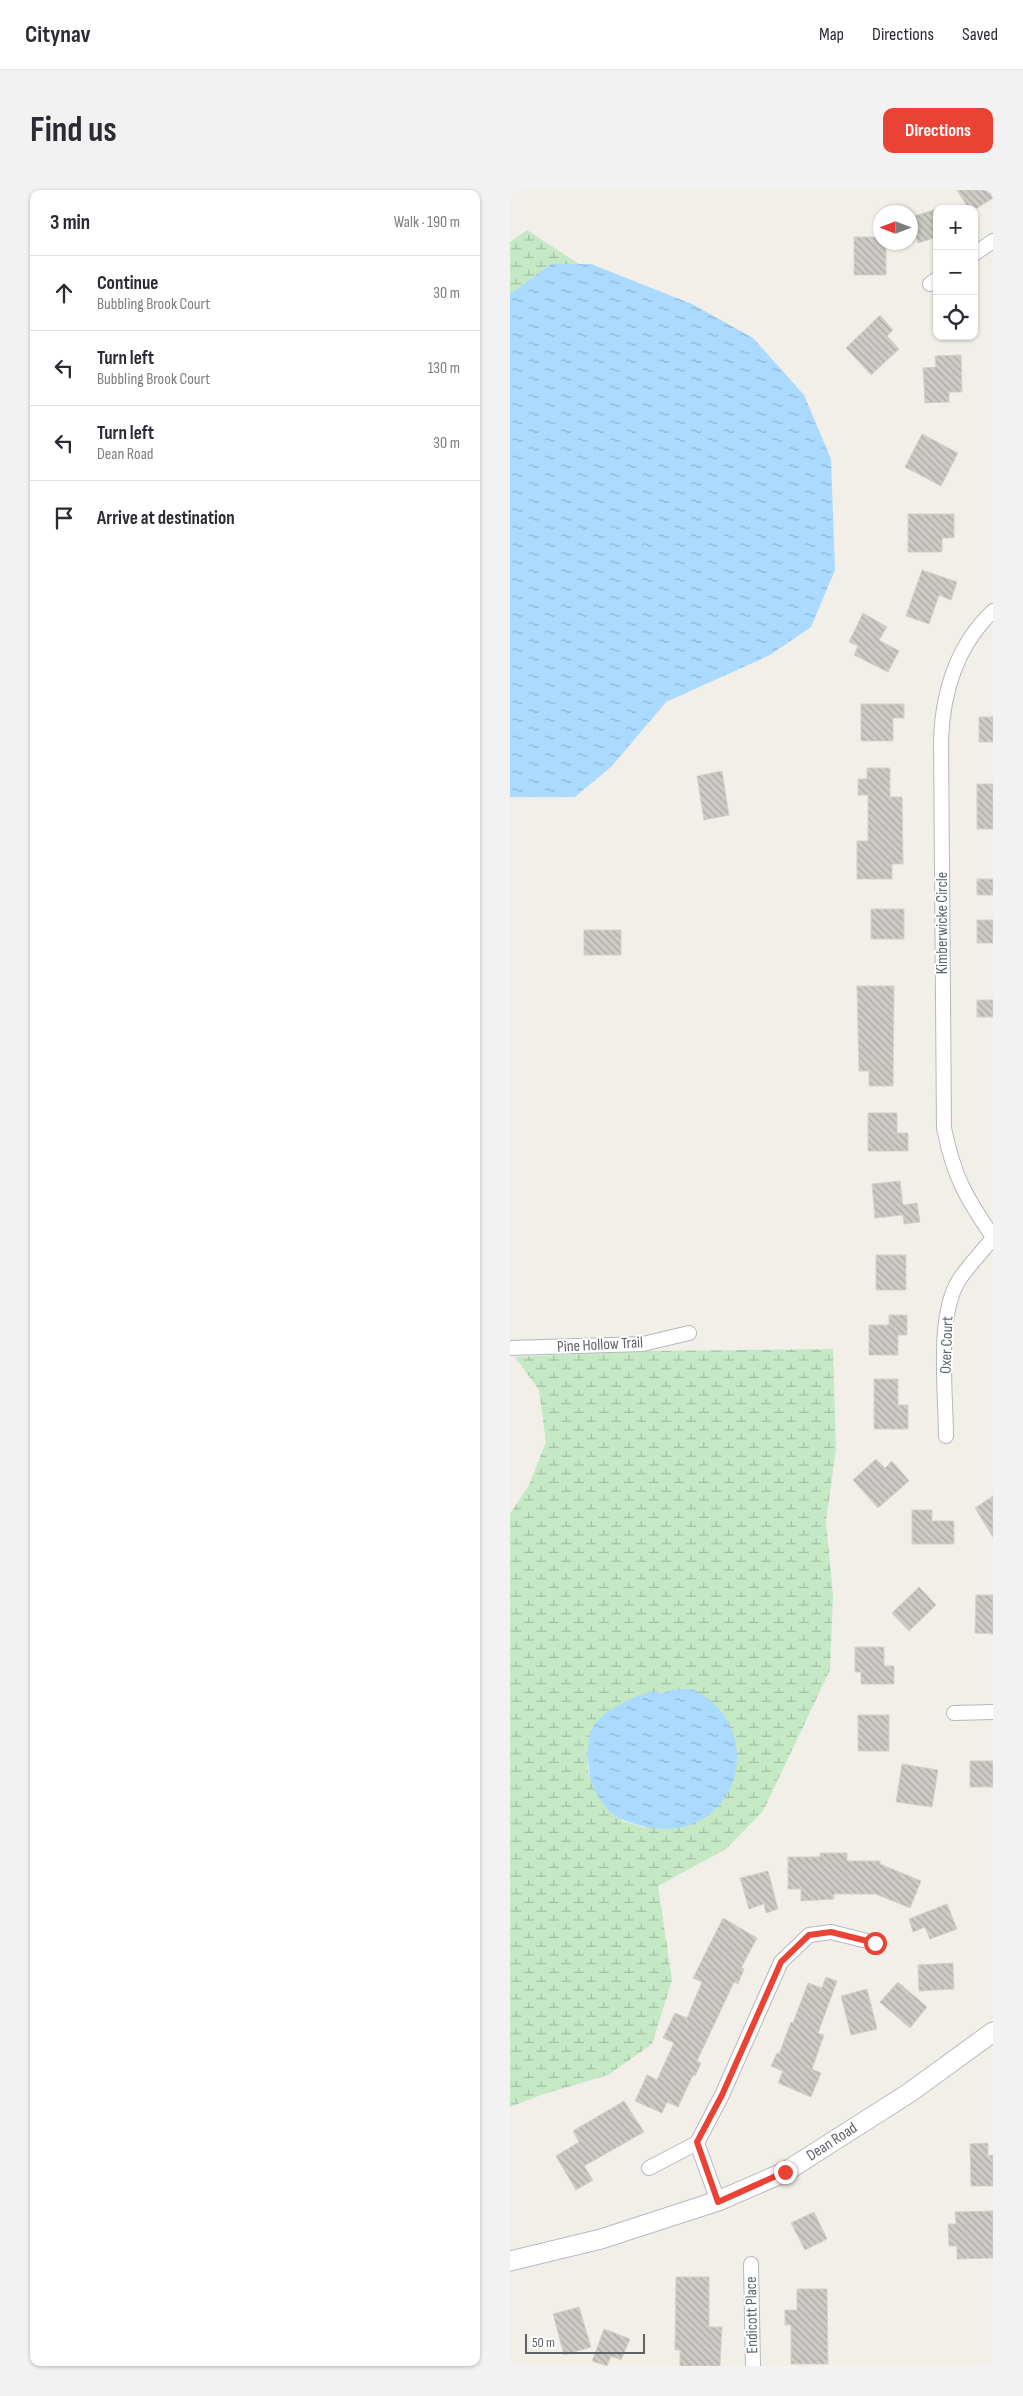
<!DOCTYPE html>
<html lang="en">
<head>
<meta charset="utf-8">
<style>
	body { margin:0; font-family:"Sofia Sans Condensed",sans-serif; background:#f2f2f3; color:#2b2b33 }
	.controls { position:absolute; right:15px; top:15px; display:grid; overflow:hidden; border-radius:10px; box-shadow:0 1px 4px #0004 }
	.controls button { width:45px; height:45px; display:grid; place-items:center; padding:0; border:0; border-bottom:1px solid #e1e1e2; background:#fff; color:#2b2b33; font:25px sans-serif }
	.compass { position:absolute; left:363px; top:15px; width:45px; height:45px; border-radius:50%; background:#fff; box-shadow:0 1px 4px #0004; rotate:270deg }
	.scale { position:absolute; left:15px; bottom:12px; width:120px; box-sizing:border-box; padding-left:5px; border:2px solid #5f6368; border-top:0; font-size:14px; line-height:18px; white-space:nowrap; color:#5f6368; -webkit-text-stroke:4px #fff; paint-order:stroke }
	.stop { position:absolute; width:15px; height:15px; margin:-11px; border:4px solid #ea4335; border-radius:50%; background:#fff }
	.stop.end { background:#ea4335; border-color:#fff; box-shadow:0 1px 5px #0008 }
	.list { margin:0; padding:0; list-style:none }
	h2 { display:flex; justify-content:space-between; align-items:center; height:65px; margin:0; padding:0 20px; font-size:21px }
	h2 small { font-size:16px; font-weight:400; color:#7c7c81 }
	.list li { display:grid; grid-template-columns:32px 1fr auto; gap:15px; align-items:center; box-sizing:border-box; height:75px; padding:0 20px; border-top:1px solid #e1e1e2 }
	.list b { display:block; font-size:19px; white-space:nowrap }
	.list p { margin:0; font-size:16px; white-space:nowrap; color:#7c7c81 }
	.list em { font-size:16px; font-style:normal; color:#7c7c81 }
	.icon { flex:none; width:28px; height:28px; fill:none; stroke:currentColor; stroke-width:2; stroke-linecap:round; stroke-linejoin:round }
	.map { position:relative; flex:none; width:483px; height:2176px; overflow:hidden; border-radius:10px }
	header { display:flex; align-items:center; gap:30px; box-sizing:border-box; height:70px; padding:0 25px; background:#fff; border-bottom:1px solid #e1e1e2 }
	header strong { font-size:24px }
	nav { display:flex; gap:28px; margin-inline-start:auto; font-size:18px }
	.intro { display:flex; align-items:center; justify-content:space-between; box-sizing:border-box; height:120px; padding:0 30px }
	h1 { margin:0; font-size:35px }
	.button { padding:12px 22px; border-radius:10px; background:#ea4335; color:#fff; font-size:18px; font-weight:700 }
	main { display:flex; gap:30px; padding:0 30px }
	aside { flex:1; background:#fff; border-radius:10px; box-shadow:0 1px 4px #0004 }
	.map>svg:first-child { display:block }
	.wetland { fill:url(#wetland-marsh); fill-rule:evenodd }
	.water { fill:url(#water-ripples) }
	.building { fill:url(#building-back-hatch); stroke:#d6d1c6 }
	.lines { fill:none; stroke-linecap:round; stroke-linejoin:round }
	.minor-casing { stroke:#b5b8bc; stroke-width:16 }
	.secondary-casing { stroke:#b6babf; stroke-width:21 }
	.minor { stroke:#fff; stroke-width:14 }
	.secondary { stroke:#fff; stroke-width:19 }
	.route { stroke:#ea4335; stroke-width:6 }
	.labels { text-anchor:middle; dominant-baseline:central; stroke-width:4; stroke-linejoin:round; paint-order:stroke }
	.street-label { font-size:16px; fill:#5f6368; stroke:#fff }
</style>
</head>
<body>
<header>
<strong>Citynav</strong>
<nav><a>Map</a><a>Directions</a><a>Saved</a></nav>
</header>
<div class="intro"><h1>Find us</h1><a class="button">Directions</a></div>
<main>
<aside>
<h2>3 min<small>Walk · 190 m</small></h2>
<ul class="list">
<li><svg class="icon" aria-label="ahead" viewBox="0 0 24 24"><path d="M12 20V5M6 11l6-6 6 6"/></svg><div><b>Continue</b><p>Bubbling Brook Court</p></div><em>30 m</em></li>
<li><svg class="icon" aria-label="left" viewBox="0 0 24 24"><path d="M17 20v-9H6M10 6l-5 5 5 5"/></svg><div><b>Turn left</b><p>Bubbling Brook Court</p></div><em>130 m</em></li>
<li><svg class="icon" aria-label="left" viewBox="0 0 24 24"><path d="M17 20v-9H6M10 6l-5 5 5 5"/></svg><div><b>Turn left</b><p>Dean Road</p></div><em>30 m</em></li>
<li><svg class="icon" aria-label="arrive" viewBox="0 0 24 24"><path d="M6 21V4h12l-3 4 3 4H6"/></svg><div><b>Arrive at destination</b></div></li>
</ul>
</aside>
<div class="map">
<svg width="483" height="2176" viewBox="0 0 483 2176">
	<defs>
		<pattern id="wetland-marsh" width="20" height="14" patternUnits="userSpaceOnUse" patternTransform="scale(1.25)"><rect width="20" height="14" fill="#c5e8c5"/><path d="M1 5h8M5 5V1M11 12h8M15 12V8" fill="none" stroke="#a3c0a4"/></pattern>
		<pattern id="water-ripples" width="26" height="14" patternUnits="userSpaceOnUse" patternTransform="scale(1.25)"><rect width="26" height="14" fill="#aadaff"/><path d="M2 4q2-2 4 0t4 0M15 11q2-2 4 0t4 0" fill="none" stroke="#8eb4d2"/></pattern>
		<pattern id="building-back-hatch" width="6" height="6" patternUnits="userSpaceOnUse" patternTransform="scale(1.25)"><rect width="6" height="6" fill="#cccac5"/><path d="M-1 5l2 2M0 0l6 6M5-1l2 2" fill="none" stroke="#a9a8a4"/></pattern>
	</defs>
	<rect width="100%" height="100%" fill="#f1efe8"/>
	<!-- wetland -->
	<path class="wetland" d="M 17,40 L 69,74 L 41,74 L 0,104 L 0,52 Z
		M 323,1159 L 326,1259 L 316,1331 L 323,1405 L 320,1480 L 253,1621 L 216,1659 L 148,1696 L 162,1790 L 142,1854 L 98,1885 L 31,1905 L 0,1917 L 0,1324 L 19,1295 L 36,1252 L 29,1200 L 5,1167 L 139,1161 ZM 163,1500 L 136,1638 L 112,1631 L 78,1581 L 80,1546 L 87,1531 L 110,1516 L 143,1502 L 152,1503 Z"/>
	<!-- water -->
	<path class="water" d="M 41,74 L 81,74 L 182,114 L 243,148 L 294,205 L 321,269 L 325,380 L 301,437 L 260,465 L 156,512 L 102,576 L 65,607 L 0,607 L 0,104 Z
		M 182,1499 C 266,1540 224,1665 125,1634 C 107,1628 101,1626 90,1609 C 80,1594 79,1584 78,1566 C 78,1555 79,1539 88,1530 C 100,1518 124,1506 141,1502 C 145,1501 148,1504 152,1503 C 156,1503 159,1500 163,1500 C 169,1499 176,1499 182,1499 Z"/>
	<!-- building -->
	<path class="building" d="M 447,0 L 483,0 L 483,8 L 464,20 L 459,19 Z
		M 427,19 L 427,47 L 408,53 L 401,27 Z
		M 344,47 L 370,47 L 370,52 L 376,52 L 376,85 L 344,85 Z
		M 370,125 L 383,140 L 377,146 L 389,159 L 361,185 L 336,158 Z
		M 451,165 L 452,202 L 439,202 L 439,212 L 415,213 L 413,178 L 426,177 L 425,166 Z
		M 412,244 L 448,263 L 431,296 L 395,277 Z
		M 398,324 L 444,324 L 444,348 L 432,348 L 432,362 L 398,362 Z
		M 412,380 L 447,392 L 441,410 L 429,405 L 419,434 L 396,426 Z
		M 353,423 L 377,437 L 369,450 L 389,461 L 378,482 L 344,465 L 348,456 L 339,452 Z
		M 351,514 L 394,514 L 394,528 L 383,528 L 383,551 L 351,551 Z
		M 469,527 L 483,527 L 483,552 L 469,552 Z
		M 357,578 L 380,578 L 380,607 L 392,607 L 393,674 L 382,674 L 382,689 L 347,689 L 347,651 L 358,651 L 358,605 L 348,605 L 348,589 L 357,589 Z
		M 212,581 L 219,625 L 194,630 L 187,586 Z
		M 467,594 L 483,594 L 483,639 L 467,639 Z
		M 467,689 L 483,689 L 483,705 L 467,705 Z
		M 361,719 L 394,719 L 394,749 L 361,749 Z
		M 467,730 L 483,730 L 483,753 L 467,753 Z
		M 74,740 L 111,740 L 111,765 L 74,765 Z
		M 347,796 L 384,796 L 383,896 L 359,896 L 359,881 L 349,881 Z
		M 467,810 L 483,810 L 483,827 L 467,827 Z
		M 358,923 L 387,923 L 387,943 L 398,943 L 398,961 L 358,961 Z
		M 390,991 L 393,1015 L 407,1013 L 410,1032 L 394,1034 L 393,1025 L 365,1028 L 362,994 Z
		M 366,1065 L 396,1065 L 396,1100 L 366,1100 Z
		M 379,1125 L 397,1125 L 397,1145 L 388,1145 L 388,1165 L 359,1165 L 359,1135 L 379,1135 Z
		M 364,1189 L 388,1189 L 388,1215 L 398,1215 L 398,1239 L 364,1239 Z
		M 366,1269 L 375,1278 L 382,1271 L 399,1291 L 368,1318 L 343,1290 Z
		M 483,1306 L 483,1347 L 465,1318 Z
		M 402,1320 L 422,1320 L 422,1331 L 444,1331 L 444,1354 L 402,1354 Z
		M 409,1397 L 426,1415 L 399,1441 L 382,1423 Z
		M 466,1405 L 483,1405 L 483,1444 L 465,1443 Z
		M 345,1457 L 374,1457 L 374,1476 L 384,1476 L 384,1494 L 351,1494 L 351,1482 L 345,1482 Z
		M 348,1525 L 379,1525 L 379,1561 L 348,1561 Z
		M 460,1571 L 483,1571 L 483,1597 L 460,1597 Z
		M 392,1574 L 428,1580 L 422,1617 L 386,1612 Z
		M 310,1663 L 337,1663 L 337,1671 L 370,1671 L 370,1674 L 411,1691 L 400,1718 L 366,1704 L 324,1704 L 324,1709 L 291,1711 L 291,1699 L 278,1699 L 278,1667 L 310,1667 Z
		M 258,1681 L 268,1719 L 256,1723 L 254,1714 L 239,1719 L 230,1688 Z
		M 437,1714 L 447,1739 L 420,1749 L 415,1737 L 403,1742 L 399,1729 Z
		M 213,1728 L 247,1748 L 231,1778 L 234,1779 L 228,1794 L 224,1792 L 187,1871 L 191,1873 L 185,1886 L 183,1885 L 168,1917 L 157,1912 L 152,1923 L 125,1911 L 137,1885 L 147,1890 L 164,1853 L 153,1848 L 165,1823 L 177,1828 L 192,1792 L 183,1788 Z
		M 443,1773 L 444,1799 L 409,1801 L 408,1775 Z
		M 316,1787 L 327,1791 L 308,1843 L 314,1845 L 302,1879 L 311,1883 L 301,1907 L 268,1893 L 273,1881 L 261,1876 L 267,1863 L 269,1864 L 281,1832 L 283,1833 L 298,1793 L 312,1798 Z
		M 388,1792 L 417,1817 L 400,1838 L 370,1812 Z
		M 357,1799 L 367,1839 L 341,1845 L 331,1806 Z
		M 114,1911 L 134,1942 L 74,1976 L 83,1990 L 66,2000 L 46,1966 L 69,1952 L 63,1941 Z
		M 478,1953 L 478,1966 L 483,1965 L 483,1996 L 461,1996 L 460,1954 Z
		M 483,2021 L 483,2068 L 447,2069 L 447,2056 L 439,2056 L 438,2034 L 446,2034 L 445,2022 Z
		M 304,2022 L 317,2049 L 295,2060 L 281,2033 Z
		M 166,2087 L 199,2087 L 199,2137 L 212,2137 L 210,2176 L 170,2176 L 170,2160 L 165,2160 Z
		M 287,2099 L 317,2099 L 318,2174 L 281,2174 L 281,2135 L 275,2135 L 275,2120 L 287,2120 Z
		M 69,2117 L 81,2157 L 54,2165 L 43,2124 Z
		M 94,2139 L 120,2149 L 111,2170 L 101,2166 L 97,2176 L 82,2171 Z"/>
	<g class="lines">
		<defs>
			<path id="minor" d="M 464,64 L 483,51
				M 420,94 L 427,89
				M 483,421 C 447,455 433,502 431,549 L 434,938 C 444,987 455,1006 483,1047
				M 0,1158 L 133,1154 L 179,1143
				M 436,1246 C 436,1204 426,1126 449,1090 C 458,1076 472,1062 483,1048
				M 444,1523 L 483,1522
				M 139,1978 L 187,1953
				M 208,2011 L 187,1953 L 212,1905 L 271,1772 L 299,1745 L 321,1742 L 365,1753
				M 241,2074 L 243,2176"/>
			<path id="secondary" d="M 0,2071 L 91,2049 L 208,2011 L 275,1982 L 399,1903 L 483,1842"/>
		</defs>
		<!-- minor casing -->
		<use href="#minor" class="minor-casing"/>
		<!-- secondary casing -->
		<use href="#secondary" class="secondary-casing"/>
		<!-- minor -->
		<use href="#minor" class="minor"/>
		<!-- secondary -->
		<use href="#secondary" class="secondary"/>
	</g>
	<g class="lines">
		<!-- route -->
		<path class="route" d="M 275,1982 L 208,2012 L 187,1952 L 212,1905 L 271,1772 L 299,1745 L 321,1742 L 365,1753"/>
	</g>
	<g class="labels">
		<!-- street labels -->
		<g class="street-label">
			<text transform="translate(432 733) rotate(-90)">Kimberwicke Circle</text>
			<text transform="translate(90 1155) rotate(-3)">Pine Hollow Trail</text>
			<text transform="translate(437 1155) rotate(-88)">Oxer Court</text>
			<text transform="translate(322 1952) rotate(-33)">Dean Road</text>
			<text transform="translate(242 2125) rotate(-91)">Endicott Place</text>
		</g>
	</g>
</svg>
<div class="controls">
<button>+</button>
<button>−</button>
<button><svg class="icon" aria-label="locate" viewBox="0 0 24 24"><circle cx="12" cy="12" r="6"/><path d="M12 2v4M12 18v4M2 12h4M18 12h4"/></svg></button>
</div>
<svg class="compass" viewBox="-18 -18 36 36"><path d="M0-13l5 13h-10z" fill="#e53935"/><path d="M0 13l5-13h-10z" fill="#7c7c81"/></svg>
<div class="scale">50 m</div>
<div class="stop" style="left:365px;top:1753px"></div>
<div class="stop end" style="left:275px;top:1982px"></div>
</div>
</main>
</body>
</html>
